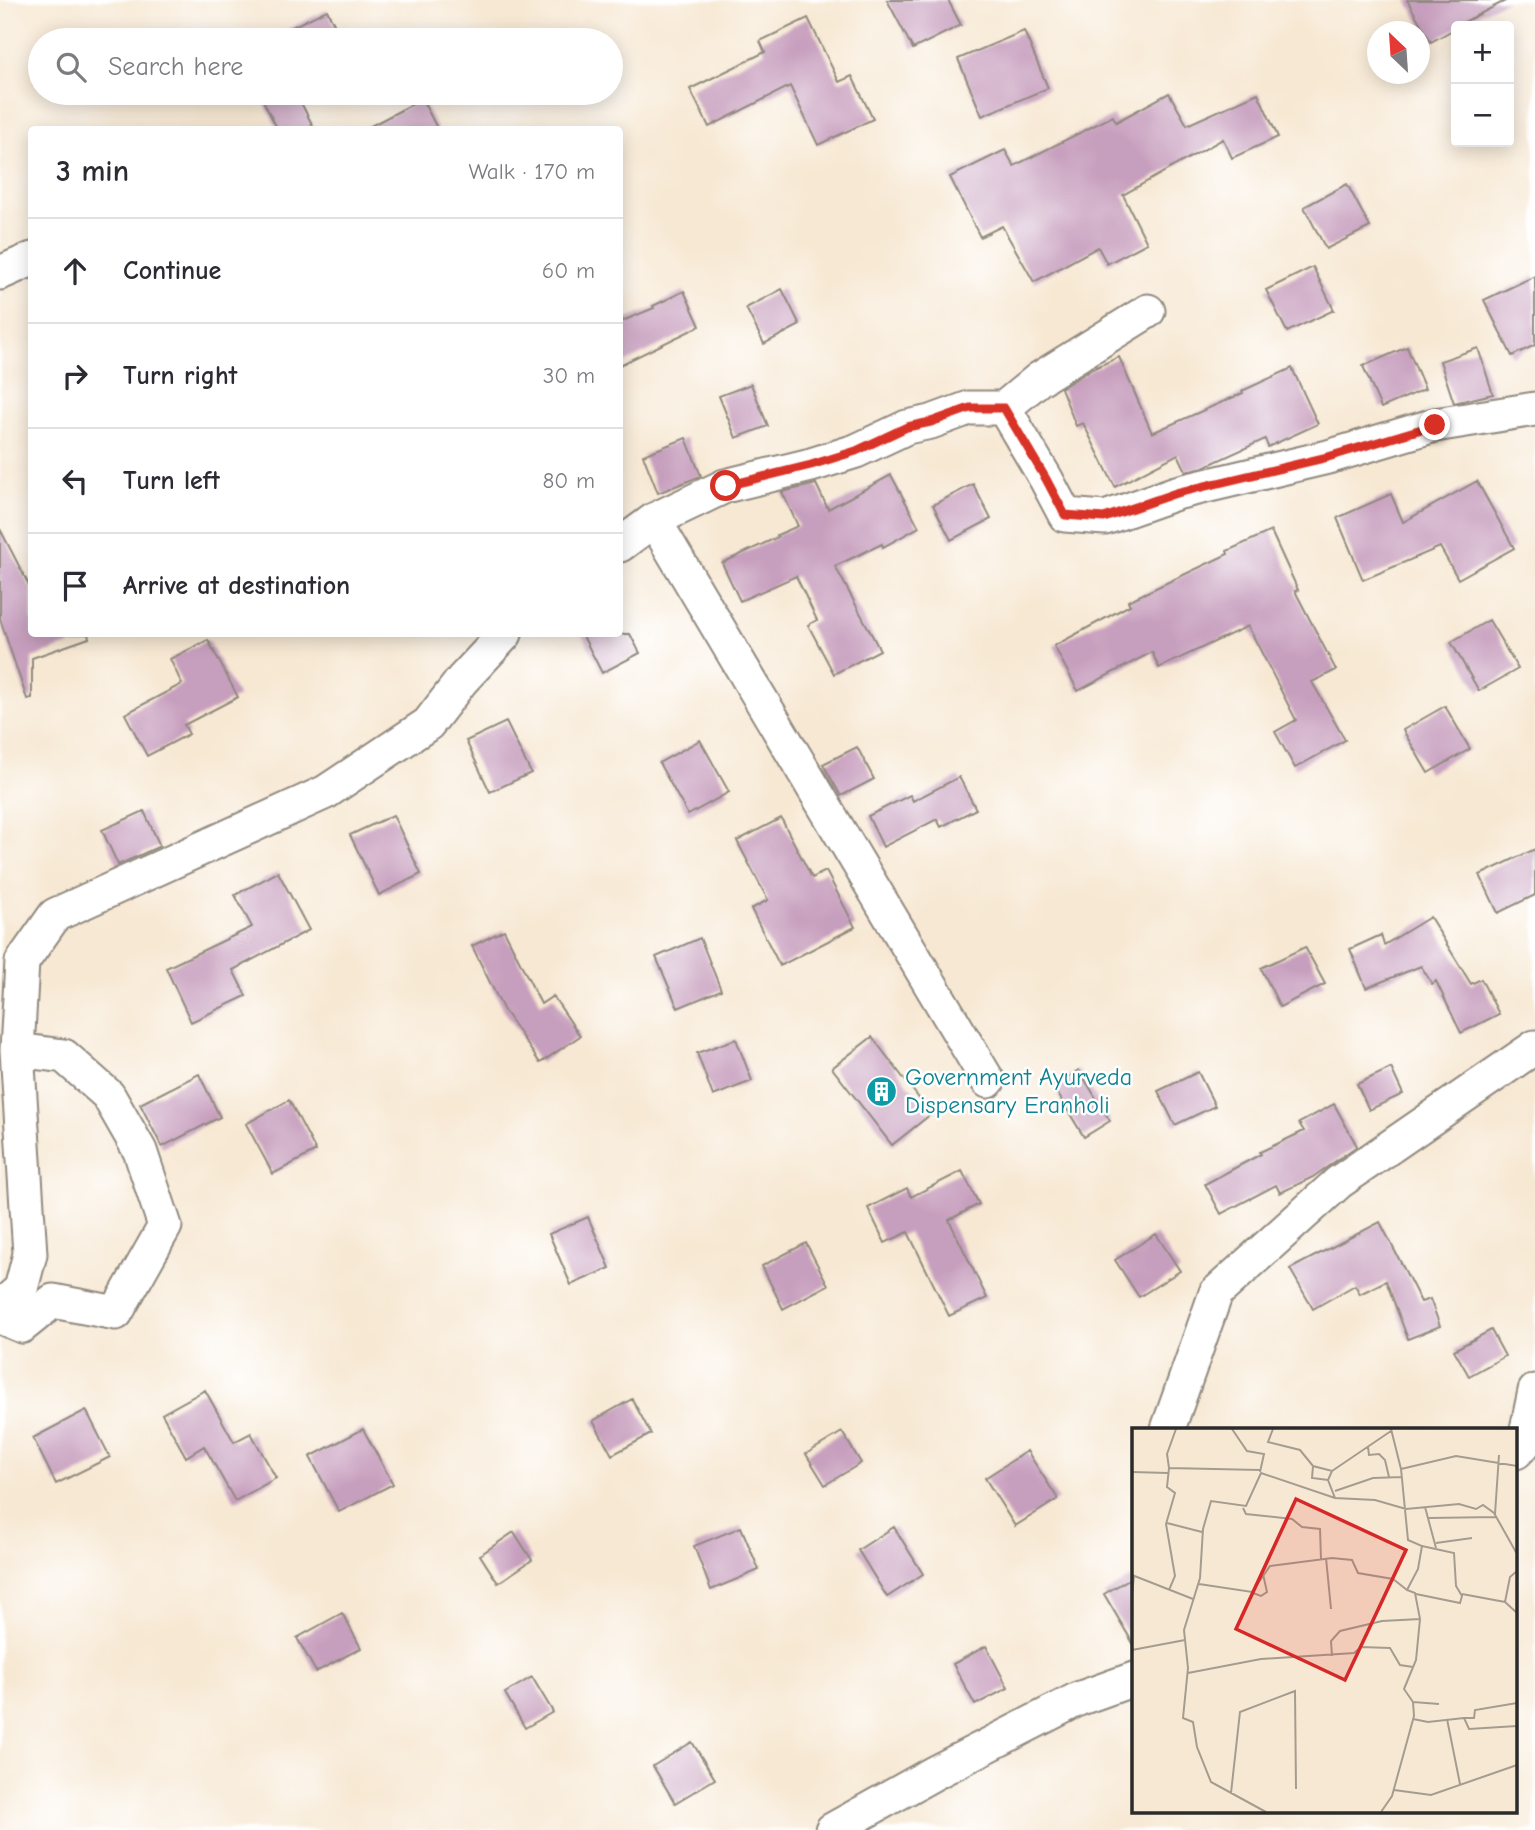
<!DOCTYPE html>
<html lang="en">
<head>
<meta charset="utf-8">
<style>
	body { margin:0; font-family:"Comic Neue",sans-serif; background:#f7f7f7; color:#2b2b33 }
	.controls { position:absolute; right:21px; top:21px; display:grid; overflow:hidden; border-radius:7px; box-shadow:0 4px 18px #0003 }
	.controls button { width:63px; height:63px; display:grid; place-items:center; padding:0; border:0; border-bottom:2px solid #e1e1e2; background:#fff; color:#2b2b33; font:35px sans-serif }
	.compass { position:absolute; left:1367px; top:21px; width:63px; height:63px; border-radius:50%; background:#fff; box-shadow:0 4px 18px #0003; rotate:335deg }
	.stop { position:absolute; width:21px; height:21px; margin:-16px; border:5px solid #d93025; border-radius:50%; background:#fff }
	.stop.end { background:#d93025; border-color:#fff; box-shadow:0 2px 7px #0008 }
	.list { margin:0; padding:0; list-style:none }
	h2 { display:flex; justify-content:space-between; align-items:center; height:91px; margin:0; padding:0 28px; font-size:30px }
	h2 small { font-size:23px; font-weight:400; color:#7c7c81 }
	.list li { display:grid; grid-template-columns:46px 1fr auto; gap:21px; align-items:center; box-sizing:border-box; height:105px; padding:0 28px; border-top:2px solid #e1e1e2 }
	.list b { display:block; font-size:26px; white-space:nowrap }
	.list em { font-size:23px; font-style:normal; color:#7c7c81 }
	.icon { flex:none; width:38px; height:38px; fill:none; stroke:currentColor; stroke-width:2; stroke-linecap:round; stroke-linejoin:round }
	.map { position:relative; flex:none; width:1535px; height:1830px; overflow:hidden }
	.search { position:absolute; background:#fff; box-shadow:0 4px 18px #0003; left:28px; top:28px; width:595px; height:77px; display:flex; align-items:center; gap:18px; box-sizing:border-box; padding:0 24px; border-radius:38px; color:#7c7c81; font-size:26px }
	.panel { position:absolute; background:#fff; box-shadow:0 4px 18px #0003; left:28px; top:126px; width:595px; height:511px; border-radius:7px }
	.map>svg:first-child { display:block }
	.building { fill:#c79fbe }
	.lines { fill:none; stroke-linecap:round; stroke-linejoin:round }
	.minor-casing { stroke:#918a7f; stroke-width:37 }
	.minor { stroke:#fff; stroke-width:33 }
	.route { stroke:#d93025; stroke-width:9 }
	.labels { text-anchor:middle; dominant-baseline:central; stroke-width:5; stroke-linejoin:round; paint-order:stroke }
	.culture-label { font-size:24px; fill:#0d838f; stroke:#fff; text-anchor:start }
	.inset-road { fill:none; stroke:#a59c90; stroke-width:2 }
	.view { fill:#d62828; fill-opacity:0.15; stroke:#d62828; stroke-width:3.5 }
	.inset-edge { fill:none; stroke:#2b2b2b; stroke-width:3.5 }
</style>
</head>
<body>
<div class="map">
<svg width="1535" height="1830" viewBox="0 0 1535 1830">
	<rect width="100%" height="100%" fill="#fff"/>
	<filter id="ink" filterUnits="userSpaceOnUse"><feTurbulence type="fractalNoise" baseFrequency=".0143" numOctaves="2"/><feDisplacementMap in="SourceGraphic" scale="14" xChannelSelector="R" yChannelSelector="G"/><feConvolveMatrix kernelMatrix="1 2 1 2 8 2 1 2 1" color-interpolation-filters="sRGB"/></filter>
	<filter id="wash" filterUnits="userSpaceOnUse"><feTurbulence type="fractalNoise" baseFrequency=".00686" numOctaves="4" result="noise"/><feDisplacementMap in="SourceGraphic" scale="28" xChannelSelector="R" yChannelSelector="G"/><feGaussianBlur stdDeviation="1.57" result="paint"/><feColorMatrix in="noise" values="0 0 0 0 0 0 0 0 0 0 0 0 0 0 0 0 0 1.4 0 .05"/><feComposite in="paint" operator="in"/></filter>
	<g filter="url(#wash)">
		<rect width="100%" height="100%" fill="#f7e8d3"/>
		<g id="blocks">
			<!-- building -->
			<path class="building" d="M 887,0 L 948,0 L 961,25 L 913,49 Z
				M 1407,0 L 1507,0 L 1456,26 L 1456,28 L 1431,42 Z
				M 327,10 L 342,40 L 265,40 Z
				M 808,18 L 839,82 L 852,76 L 873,119 L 818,145 L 790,86 L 709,127 L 690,89 L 765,52 L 760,41 Z
				M 1024,31 L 1048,88 L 982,116 L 958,59 Z
				M 259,93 L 296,93 L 315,130 L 278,130 Z
				M 1169,93 L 1187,125 L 1258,93 L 1278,137 L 1232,158 L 1223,139 L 1123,195 L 1147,243 L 1107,264 L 1098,247 L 1034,282 L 1002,226 L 980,237 L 950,177 L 1005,150 L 1014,166 L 1113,116 L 1116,122 Z
				M 422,99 L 438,130 L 363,130 Z
				M 1347,184 L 1370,227 L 1326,249 L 1304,207 Z
				M 1313,267 L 1334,310 L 1287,332 L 1266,290 Z
				M 1535,276 L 1535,345 L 1512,356 L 1484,300 Z
				M 782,289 L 800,325 L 764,344 L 746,308 Z
				M 684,291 L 700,326 L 620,365 L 620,322 L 654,308 L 653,306 Z
				M 1407,347 L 1425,389 L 1381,408 L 1363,366 Z
				M 1478,348 L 1493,394 L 1454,403 L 1440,361 Z
				M 1119,357 L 1152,433 L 1243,393 L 1242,391 L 1292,368 L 1318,424 L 1268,447 L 1265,439 L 1204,467 L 1186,471 L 1178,454 L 1115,487 L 1083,423 L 1076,426 L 1061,388 L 1092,369 Z
				M 751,384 L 768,426 L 736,438 L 719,396 Z
				M 686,438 L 701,476 L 658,493 L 643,455 Z
				M 891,475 L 919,527 L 883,547 L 882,544 L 835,566 L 880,650 L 834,674 L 808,625 L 817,620 L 796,576 L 740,601 L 722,563 L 778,537 L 777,535 L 798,526 L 782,492 L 816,484 L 828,509 Z
				M 1477,481 L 1514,548 L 1458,579 L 1440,547 L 1363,580 L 1337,518 L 1391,494 L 1403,522 Z
				M 973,484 L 991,519 L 951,540 L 933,505 Z
				M 0,529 L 32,591 L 32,634 L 88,634 L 89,638 L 32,658 L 32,698 L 27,699 L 0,619 Z
				M 1271,531 L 1298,590 L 1295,591 L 1336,670 L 1312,682 L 1345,740 L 1295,768 L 1275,732 L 1296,720 L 1248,626 L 1159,668 L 1152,652 L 1078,691 L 1054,646 L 1130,605 L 1128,601 L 1228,554 L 1227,551 Z
				M 1489,620 L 1518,669 L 1479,691 L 1451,642 Z
				M 582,634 L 630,634 L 640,653 L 602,673 Z
				M 208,640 L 238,697 L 184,725 L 189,734 L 147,756 L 125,714 L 182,684 L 170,659 Z
				M 1445,706 L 1470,749 L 1428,773 L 1403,730 Z
				M 506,722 L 531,773 L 490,792 L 466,741 Z
				M 700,740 L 729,792 L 688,815 L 659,763 Z
				M 857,747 L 874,779 L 841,796 L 823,764 Z
				M 959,777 L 976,809 L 941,827 L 937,819 L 883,847 L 868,816 L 910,795 L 913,801 Z
				M 144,811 L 160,846 L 118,865 L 102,830 Z
				M 393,815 L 421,874 L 379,895 L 350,835 Z
				M 781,818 L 812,878 L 826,871 L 855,927 L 780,966 L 751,909 L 768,900 L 737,841 Z
				M 1535,849 L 1535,895 L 1498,913 L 1480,875 Z
				M 278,872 L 309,930 L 233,970 L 246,996 L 191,1022 L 166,968 L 252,927 L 235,895 Z
				M 1430,917 L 1471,984 L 1481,979 L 1499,1014 L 1461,1033 L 1436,981 L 1432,984 L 1421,966 L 1366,988 L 1350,949 L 1381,935 L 1384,945 Z
				M 504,930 L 541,1004 L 553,996 L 580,1036 L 540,1063 L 503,1009 L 472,946 Z
				M 700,938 L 721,990 L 678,1008 L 656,957 Z
				M 1305,947 L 1325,984 L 1280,1007 L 1261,968 Z
				M 872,1037 L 931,1114 L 892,1145 L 832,1068 Z
				M 736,1039 L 752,1081 L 713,1096 L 697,1053 Z
				M 1391,1068 L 1403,1094 L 1369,1110 L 1357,1084 Z
				M 1079,1070 L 1110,1121 L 1084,1137 L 1053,1086 Z
				M 1198,1072 L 1215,1106 L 1175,1125 L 1158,1091 Z
				M 199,1074 L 220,1117 L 162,1147 L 140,1104 Z
				M 289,1100 L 316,1151 L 273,1174 L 246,1124 Z
				M 1334,1104 L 1357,1146 L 1313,1177 L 1280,1193 L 1276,1185 L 1221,1214 L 1205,1184 L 1261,1154 L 1260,1152 L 1304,1131 L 1299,1123 Z
				M 962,1171 L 979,1204 L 949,1220 L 987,1298 L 949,1316 L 908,1232 L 885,1243 L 868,1208 L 907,1188 L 911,1197 Z
				M 588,1217 L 610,1268 L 571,1285 L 549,1234 Z
				M 1380,1222 L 1421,1302 L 1430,1299 L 1440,1326 L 1408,1339 L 1386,1281 L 1360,1294 L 1355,1285 L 1313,1309 L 1290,1269 Z
				M 1156,1234 L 1180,1271 L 1139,1297 L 1115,1260 Z
				M 806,1243 L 828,1285 L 783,1309 L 762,1266 Z
				M 1491,1330 L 1505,1356 L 1469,1376 L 1454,1350 Z
				M 205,1390 L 234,1442 L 251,1433 L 276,1478 L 235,1501 L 204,1446 L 186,1457 L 162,1414 Z
				M 632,1399 L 651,1434 L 612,1455 L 593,1421 Z
				M 86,1410 L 110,1457 L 56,1484 L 33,1438 Z
				M 363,1429 L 393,1484 L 339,1512 L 310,1457 Z
				M 842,1432 L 861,1463 L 825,1485 L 806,1454 Z
				M 1027,1451 L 1058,1499 L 1015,1526 L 985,1478 Z
				M 741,1527 L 759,1570 L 711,1590 L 694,1546 Z
				M 894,1527 L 923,1574 L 887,1597 L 858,1550 Z
				M 514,1532 L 532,1560 L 498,1583 L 480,1555 Z
				M 1134,1576 L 1134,1645 L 1104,1594 Z
				M 342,1613 L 361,1648 L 316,1672 L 297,1638 Z
				M 986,1646 L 1008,1688 L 975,1705 L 953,1664 Z
				M 532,1677 L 553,1712 L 525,1728 L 505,1693 Z
				M 692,1742 L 715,1779 L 675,1803 L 653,1766 Z"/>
		</g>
	</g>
	<g filter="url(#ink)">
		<use href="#blocks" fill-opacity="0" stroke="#918a7f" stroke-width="2"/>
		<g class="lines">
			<defs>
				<path id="minor" d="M 0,273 L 32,259
					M 1004,408 L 1039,379 L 1148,311
					M 654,520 L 988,1081
					M 620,545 L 654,520 L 725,486 L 811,465 L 856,451 L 907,427 L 931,422 L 969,408 L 1004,408 L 1046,479 L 1065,515 L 1105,518 L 1176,493 L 1328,457 L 1435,425 L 1535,409
					M 0,1307 L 21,1289 L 30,1254 L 17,1050 L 22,962 L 55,915 L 326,792 L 428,724 L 462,680 L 505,634
					M 0,1317 L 22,1326 L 53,1301 L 116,1313 L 165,1226 L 140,1151 L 108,1095 L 64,1056 L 17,1050
					M 1168,1429 L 1216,1293 L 1339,1182 L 1535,1047
					M 1516,1452 L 1524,1444 L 1535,1391
					M 832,1830 L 934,1773 L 1078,1699 L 1134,1679"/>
			</defs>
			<!-- minor casing -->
			<use href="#minor" class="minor-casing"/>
			<!-- minor -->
			<use href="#minor" class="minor"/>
		</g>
	</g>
	<g class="lines" filter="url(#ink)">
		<!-- route -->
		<path class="route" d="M 726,486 L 811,465 L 856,451 L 907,427 L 931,422 L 970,408 L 1004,408 L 1046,479 L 1065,515 L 1104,518 L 1176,493 L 1328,457 L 1435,425"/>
	</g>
	<!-- icons -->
	<defs>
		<symbol id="building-disc" viewBox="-11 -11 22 22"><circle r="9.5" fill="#0f9aa8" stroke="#fff"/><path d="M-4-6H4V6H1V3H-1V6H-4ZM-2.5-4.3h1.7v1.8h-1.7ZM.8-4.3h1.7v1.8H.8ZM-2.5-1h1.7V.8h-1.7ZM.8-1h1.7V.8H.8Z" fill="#fff"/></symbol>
	</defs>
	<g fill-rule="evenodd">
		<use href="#building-disc" x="864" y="1074" width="35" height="35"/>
	</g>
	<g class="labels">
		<!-- culture labels -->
		<g class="culture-label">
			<text x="905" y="1077">Government Ayurveda<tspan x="905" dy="28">Dispensary Eranholi</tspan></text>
		</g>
	</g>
	<!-- overview -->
	<g transform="translate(1132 1428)">
		<rect width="385" height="385" fill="#f7e8d3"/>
		<path class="inset-road" d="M 44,1 L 35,26 L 37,40 L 128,42M 100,1 L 115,23 L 132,26 L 128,44M 141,1 L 136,14 L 168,22 L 181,38 L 200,43 L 259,3M 236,19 L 237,27 L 247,26 L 253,32 L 257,49M 181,38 L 180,50 L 196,52M 269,41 L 324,28 L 385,38M 200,43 L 196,52 L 203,70 L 243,72 L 274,81 L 327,76 L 344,81 L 351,77 L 362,85 L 385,126M 0,44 L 36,45M 203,63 L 241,50 L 270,49M 293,79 L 304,120M 111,80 L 114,86 L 160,91 L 170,99 L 188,101 L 189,131M 363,86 L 367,27M 296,90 L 364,89M 35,95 L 70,104M 304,115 L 340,110M 194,130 L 199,181M 0,147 L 61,171M 67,156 L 120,164 L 138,138 L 200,130 L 220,132 L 226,145 L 261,151 L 275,162M 37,162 L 43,148 L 34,96 L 43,65 L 35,59 L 37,40M 121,165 L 129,168 L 135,164 L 131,146M 284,166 L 328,175 L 330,168 L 324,158 L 322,125 L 290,118M 330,166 L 373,174 L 385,185M 0,168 L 2,147M 373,174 L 378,149 L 385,143M 0,222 L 53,212M 200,228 L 199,213 L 208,203 L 250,193 L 288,191M 56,245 L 129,231 L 222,225 L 229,219 L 258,220 L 268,237 L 281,239M 281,274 L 307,276M 385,275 L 343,282 L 342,290 L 332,290 L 337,301 L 385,298M 281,291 L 296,294 L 332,290M 315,291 L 328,356M 262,362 L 299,367 L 385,337M 99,365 L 108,284 L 163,263 L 164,361M 134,384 L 79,354 L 65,319 L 61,294 L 51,290 L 56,240 L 52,202 L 68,150 L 71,101 L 79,73 L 114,78 L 129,45 L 203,70M 249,384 L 260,368 L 282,288 L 281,274 L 272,261 L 284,232 L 288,191 L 283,165 L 275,162 L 286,141 L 290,118 L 276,112 L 269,41 L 259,1"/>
		<path class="view" d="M 164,71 L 274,122 L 213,252 L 104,201 Z"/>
		<rect width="385" height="385" class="inset-edge"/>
	</g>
</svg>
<div class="controls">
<button>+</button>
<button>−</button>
</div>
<svg class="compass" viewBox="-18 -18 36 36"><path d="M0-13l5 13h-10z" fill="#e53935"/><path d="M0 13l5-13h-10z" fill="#7c7c81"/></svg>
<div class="stop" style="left:726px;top:486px"></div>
<div class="stop end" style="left:1435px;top:425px"></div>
<div class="search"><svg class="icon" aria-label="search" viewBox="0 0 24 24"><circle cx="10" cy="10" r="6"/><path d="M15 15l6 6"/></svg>Search here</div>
<section class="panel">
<h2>3 min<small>Walk · 170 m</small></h2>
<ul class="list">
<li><svg class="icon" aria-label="ahead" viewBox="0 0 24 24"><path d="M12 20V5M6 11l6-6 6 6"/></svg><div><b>Continue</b></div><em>60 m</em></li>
<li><svg class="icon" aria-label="right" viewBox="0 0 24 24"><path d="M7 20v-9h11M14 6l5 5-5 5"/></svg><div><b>Turn right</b></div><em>30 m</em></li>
<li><svg class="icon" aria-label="left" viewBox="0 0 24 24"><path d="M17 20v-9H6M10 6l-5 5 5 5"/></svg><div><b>Turn left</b></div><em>80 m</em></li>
<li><svg class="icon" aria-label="arrive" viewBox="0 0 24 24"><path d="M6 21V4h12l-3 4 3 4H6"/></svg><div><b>Arrive at destination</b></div></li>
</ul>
</section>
</div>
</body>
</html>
